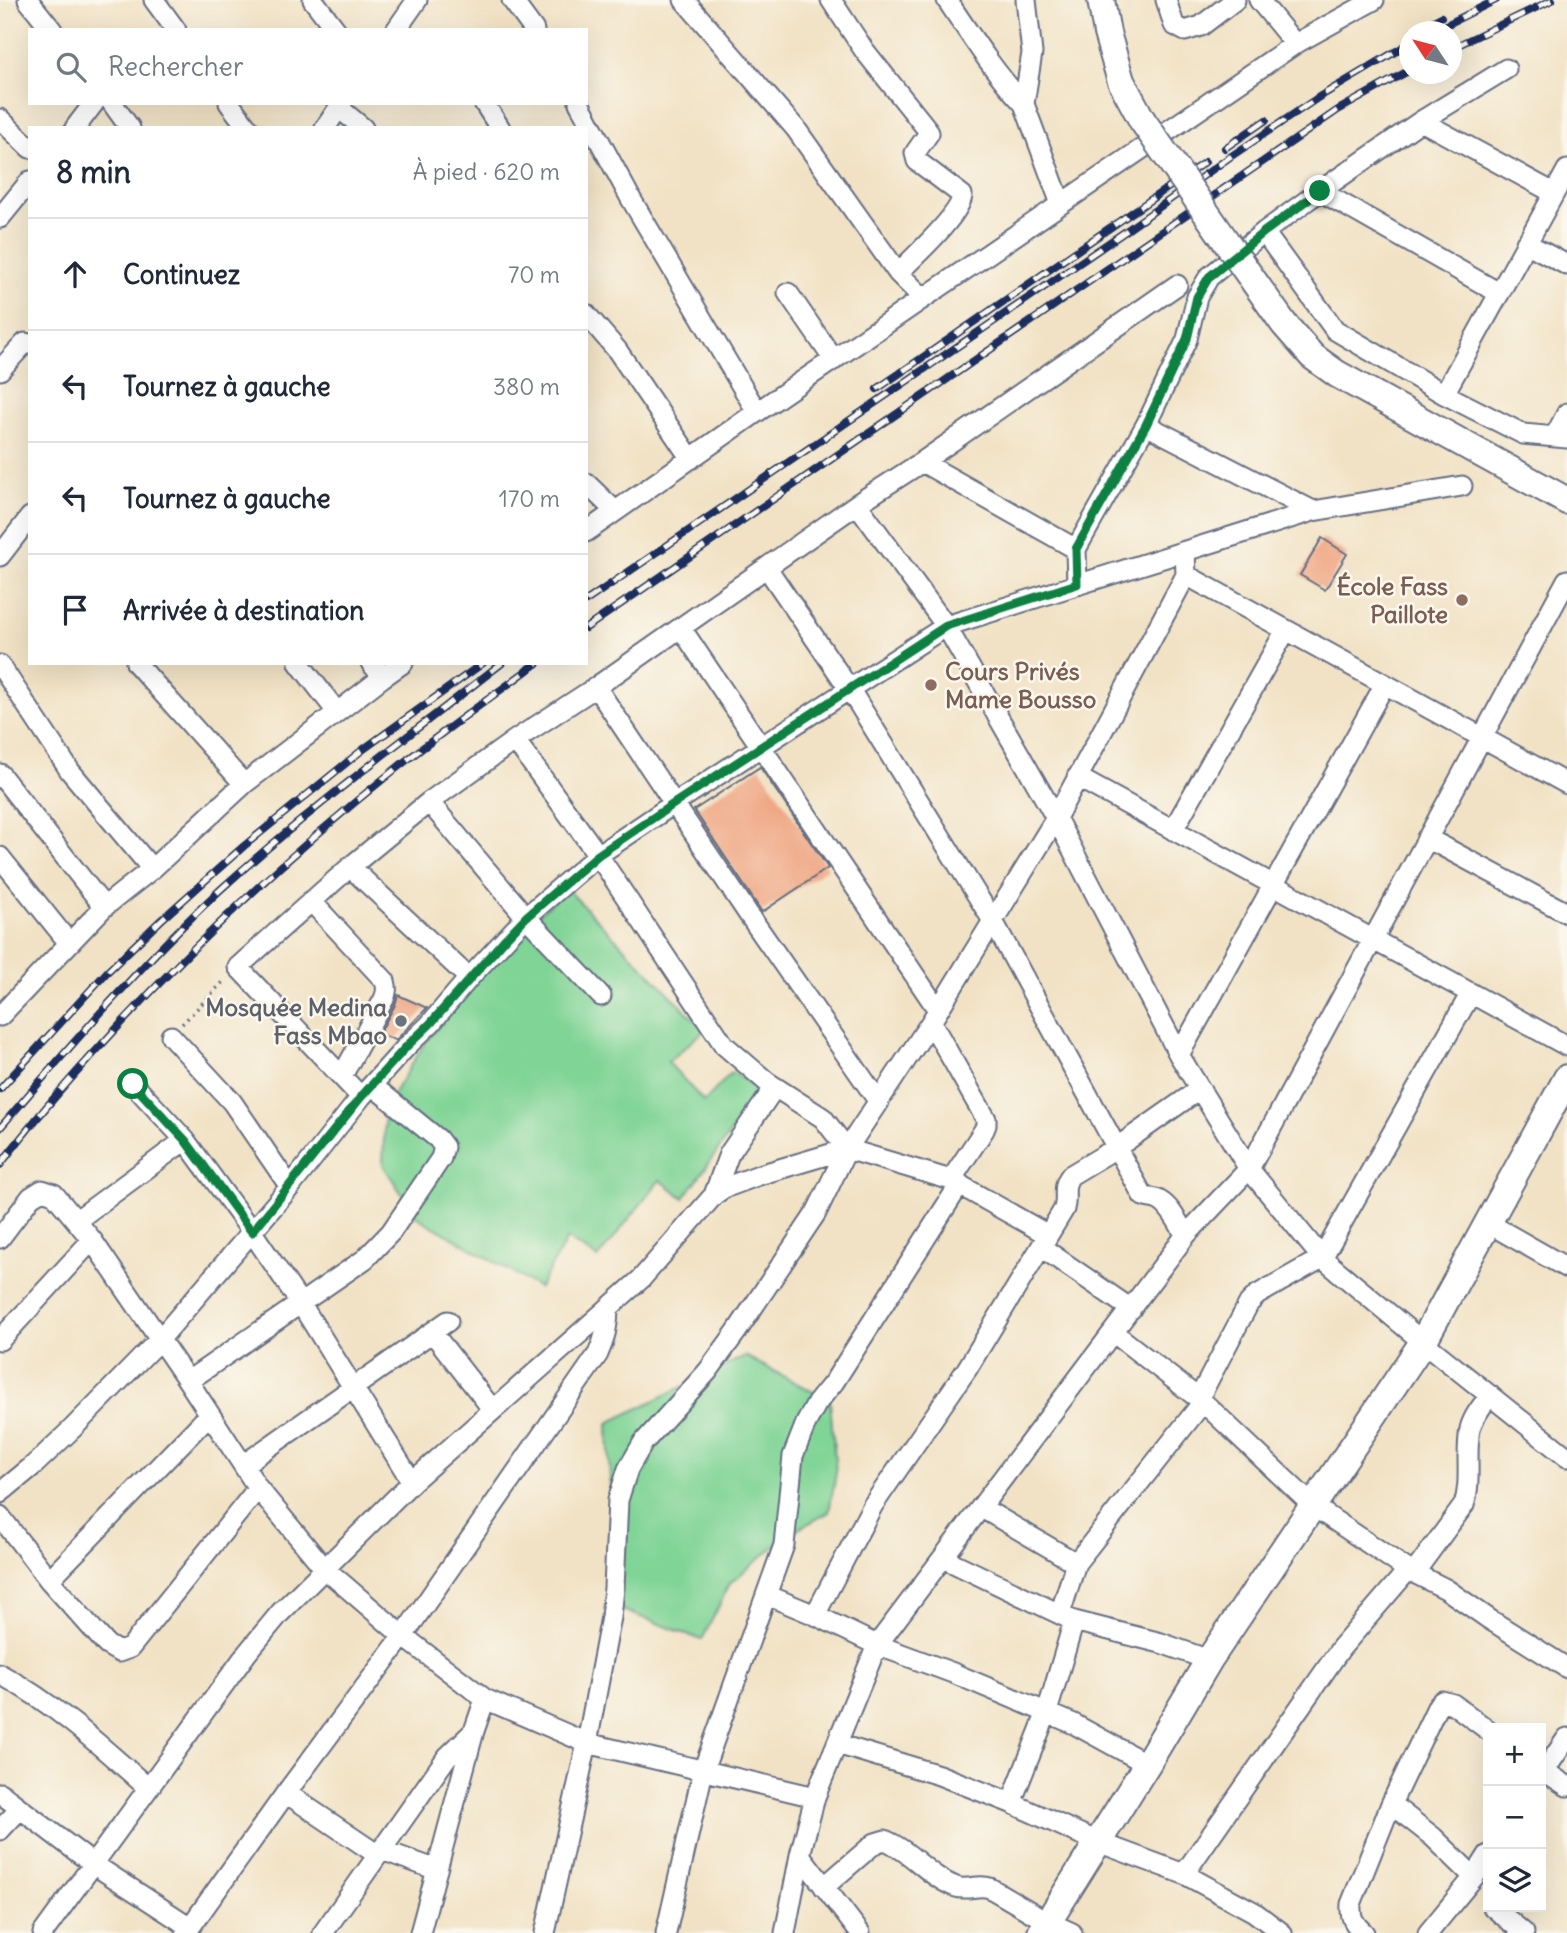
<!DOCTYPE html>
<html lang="fr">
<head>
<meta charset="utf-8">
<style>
	body { margin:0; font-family:Delius,sans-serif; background:#f6f6f7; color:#1f2937 }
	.controls { position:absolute; right:21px; bottom:21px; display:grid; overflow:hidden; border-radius:0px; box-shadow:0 7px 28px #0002 }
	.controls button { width:63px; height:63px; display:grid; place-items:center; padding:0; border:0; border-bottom:2px solid #e0e1e3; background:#fff; color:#1f2937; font:35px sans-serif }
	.compass { position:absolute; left:1399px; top:21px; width:63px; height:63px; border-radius:50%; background:#fff; box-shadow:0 7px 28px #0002; rotate:306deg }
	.stop { position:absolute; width:21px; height:21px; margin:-16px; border:5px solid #0b8043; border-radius:50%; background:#fff }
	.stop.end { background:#0b8043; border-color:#fff; box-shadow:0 2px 7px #0008 }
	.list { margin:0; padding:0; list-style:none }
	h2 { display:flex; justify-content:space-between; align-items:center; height:91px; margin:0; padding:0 28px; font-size:30px }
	h2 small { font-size:23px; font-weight:400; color:#747a83 }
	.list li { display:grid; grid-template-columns:46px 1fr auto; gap:21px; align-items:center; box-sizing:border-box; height:112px; padding:0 28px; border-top:2px solid #e0e1e3 }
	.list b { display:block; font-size:26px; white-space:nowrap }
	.list em { font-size:23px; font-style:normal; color:#747a83 }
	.icon { flex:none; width:38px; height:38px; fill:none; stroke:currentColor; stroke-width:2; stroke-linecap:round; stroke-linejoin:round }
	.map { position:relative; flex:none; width:1567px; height:1933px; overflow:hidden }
	.search { position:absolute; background:#fff; box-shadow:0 7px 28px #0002; left:28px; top:28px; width:560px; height:77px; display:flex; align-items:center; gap:18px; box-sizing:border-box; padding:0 24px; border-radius:0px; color:#747a83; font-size:26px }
	.panel { position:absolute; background:#fff; box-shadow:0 7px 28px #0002; left:28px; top:126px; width:560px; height:539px; border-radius:0px }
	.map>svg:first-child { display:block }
	.green { fill:#80d496; stroke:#4e827a; stroke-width:2 }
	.building { fill:#efa784 }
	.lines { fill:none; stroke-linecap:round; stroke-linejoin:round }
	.street-casing { stroke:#666e82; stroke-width:23 }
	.secondary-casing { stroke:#666e82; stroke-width:30 }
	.path { stroke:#666e82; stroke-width:3.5; stroke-dasharray:2 5; stroke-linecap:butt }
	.street { stroke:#fff; stroke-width:19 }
	.secondary { stroke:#fff; stroke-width:26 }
	.rail-casing { stroke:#1b2f5e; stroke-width:8 }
	.rail { stroke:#fbf7ec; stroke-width:5; stroke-dasharray:16; stroke-linecap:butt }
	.secondary-bridge-casing { stroke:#666e82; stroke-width:30; stroke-linecap:butt }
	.secondary-bridge { stroke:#fff; stroke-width:26 }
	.route { stroke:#0b8043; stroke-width:9 }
	.education-dot { fill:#8d6e63; stroke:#fbf7ec; stroke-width:2.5 }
	.worship-dot { fill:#6b7280; stroke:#fbf7ec; stroke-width:2.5 }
	.labels { text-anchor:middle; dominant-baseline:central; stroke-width:5; stroke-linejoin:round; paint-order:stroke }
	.education-label { font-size:24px; font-weight:bold; fill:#785e54; stroke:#fbf7ec; text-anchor:end }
	.worship-label { font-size:24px; font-weight:bold; fill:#5b616d; stroke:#fbf7ec; text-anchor:end }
</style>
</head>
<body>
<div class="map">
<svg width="1567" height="1933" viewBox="0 0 1567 1933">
	<rect width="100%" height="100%" fill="#fbf7ec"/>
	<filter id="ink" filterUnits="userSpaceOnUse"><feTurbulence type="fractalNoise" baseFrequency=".0143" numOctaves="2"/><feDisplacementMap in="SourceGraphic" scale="14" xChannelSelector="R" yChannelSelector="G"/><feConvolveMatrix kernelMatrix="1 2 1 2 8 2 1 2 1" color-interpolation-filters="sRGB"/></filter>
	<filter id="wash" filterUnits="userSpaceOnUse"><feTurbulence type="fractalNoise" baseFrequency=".00686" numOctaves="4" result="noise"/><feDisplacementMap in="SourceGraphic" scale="28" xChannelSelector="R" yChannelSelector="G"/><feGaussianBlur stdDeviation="1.57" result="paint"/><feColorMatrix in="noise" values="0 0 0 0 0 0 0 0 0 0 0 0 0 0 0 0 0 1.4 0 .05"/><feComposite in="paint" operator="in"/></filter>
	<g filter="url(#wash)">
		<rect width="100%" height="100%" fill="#f1e2c5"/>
		<!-- green -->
		<path class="green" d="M 567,889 L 705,1030 L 668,1062 L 704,1102 L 732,1072 L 760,1091 L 684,1198 L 660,1180 L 598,1258 L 567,1239 L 539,1288 L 417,1217 L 383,1165 L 385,1107 L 425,1043 L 507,942 Z
			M 745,1356 L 830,1401 L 836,1473 L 829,1512 L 791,1533 L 730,1583 L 702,1640 L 614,1607 L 608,1423 Z"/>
		<g id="blocks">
			<!-- building -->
			<path class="building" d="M 1322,538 L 1347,554 L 1325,590 L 1300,575 Z
				M 760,767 L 828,868 L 762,912 L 694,810 Z
				M 398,995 L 427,1008 L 396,1040 L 379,1034 L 395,1005 Z"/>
		</g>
	</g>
	<g filter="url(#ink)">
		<use href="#blocks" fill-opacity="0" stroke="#666e82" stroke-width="2"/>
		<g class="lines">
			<defs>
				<path id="street" d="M 28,0 L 52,30
					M 154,0 L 176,30
					M 313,0 L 336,30
					M 512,0 L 534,30
					M 684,0 L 796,129 L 898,273 L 923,298
					M 831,0 L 864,50 L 927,129 L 929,133 L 915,153 L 917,161 L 962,195 C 962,213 913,258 898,273
					M 947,0 C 971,36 994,72 1024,104
					M 1026,0 L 1032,53 L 1024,104 L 1061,204
					M 1166,0 L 1174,25 L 1185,31 L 1201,26 L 1235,0
					M 1259,0 L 1295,44
					M 396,30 L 417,0
					M 112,103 L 130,128
					M 229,103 L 248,128
					M 484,103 L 500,128
					M 579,103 L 631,199 L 757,412
					M 339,108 L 363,128
					M 0,119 L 30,148
					M 1421,121 L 1554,193
					M 75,128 L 94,103
					M 325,128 L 342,103
					M 1320,191 L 1499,293
					M 0,218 L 30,181
					M 1264,232 L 1335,330 L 1444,394 L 1523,434 L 1567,438
					M 1526,243 L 1567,265
					M 788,293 L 834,360
					M 586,314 L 617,350 L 691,459
					M 0,370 L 25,343 L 30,344
					M 1444,394 L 1567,170
					M 1146,425 L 1313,511
					M 1555,436 L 1567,413
					M 922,462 L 1076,549
					M 586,483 L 615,511
					M 857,504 L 946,626 L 1056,818 L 1179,1055 L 1249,1169 L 1322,1258 L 1423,1342 L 1567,1457
					M 586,532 L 757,412 L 1295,44 L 1374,0
					M 0,556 L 30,517
					M 767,568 L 850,690 L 993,921 L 1143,1196 C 1149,1199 1154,1197 1160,1201 C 1171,1207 1179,1225 1186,1235
					M 1186,575 L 1567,784
					M 1077,585 L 1076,549 L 1146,425 L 1187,339 L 1197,297 L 1209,277 L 1264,232 L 1320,191 L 1421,121 L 1506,69
					M 681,628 L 938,1010
					M 136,663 L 244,784
					M 299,663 L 337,712
					M 371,663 L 383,677
					M 0,665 L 70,771 L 152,869
					M 596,687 L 749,915 L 879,1102
					M 515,740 L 598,855 L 724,1045 L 767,1082 L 823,1118 L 847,1149
					M 0,774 L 104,907
					M 1077,777 L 1567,1046
					M 429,802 L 526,917 L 601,996
					M 1173,830 L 1286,630
					M 1427,838 L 1567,913
					M 0,857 L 69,943
					M 350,867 L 469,978
					M 311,901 L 385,981 C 387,988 387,992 384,999 L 342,1076
					M 0,1016 L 104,907 L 152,869 L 244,784 L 383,677 L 403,663
					M 931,1022 L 986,1119 L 986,1125 L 984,1130 L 951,1180
					M 171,1036 L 232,1102 L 290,1187
					M 1179,1055 L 1385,684
					M 133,1084 L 185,1140 L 252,1232 L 301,1304 L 412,1482
					M 361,1097 L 238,967 L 350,867 L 429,802 L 515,740 L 596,687 L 857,504 L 922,462 L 1177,285
					M 714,1195 L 729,1154 L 775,1087
					M 77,1220 L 185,1140
					M 1488,1223 L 1567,1268
					M 0,1238 L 31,1197 L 42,1190 L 54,1194 L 92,1240 L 188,1381 L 258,1488 L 324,1568 L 403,1636 L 485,1699 L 587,1743 L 815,1797
					M 1041,1247 L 1131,1309
					M 432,1332 L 493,1410
					M 1114,1333 L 1203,1402 L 1313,1506 L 1408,1570 L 1446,1589 L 1489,1619 L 1567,1668
					M 0,1340 L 92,1240
					M 188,1381 L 365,1259 L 391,1232 L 441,1158 L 444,1147 L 438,1139 L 373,1086
					M 1199,1398 L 1249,1303 L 1257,1295 L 1322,1258 L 1471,993
					M 243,1465 L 448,1321
					M 0,1493 L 34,1465 L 73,1428 L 160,1339 L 290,1187 L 361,1097 L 407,1046 L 430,1024 L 469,978 L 526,917 L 598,855 L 675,803 L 946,626 L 1313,511 L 1462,486
					M 982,1508 L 1076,1563 L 1203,1402
					M 0,1516 L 49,1580 L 107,1645 L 119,1652 L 130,1648 L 258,1488
					M 943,1558 L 1074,1621
					M 1414,1573 L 1464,1505 C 1472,1481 1465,1454 1470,1429 C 1473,1416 1483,1405 1490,1395
					M 49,1580 L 209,1415
					M 767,1595 L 815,1615
					M 1060,1614 L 1076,1563
					M 0,1674 C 55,1704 101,1746 148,1788
					M 837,1744 L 939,1775 L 1011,1803 L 1098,1842 L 1184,1874 L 1254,1912 L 1282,1933
					M 1147,1764 L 1074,1724 L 953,1673 L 877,1645 L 1186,1235 L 1249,1169 L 1567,580
					M 1541,1769 L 1567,1786
					M 1541,1776 L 1567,1738
					M 0,1793 L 93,1864 L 190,1927
					M 286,1793 L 378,1855
					M 1011,1803 L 1047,1712 L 1074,1621 L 1161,1643 L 1209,1660
					M 1391,1804 L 1433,1837 L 1474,1877
					M 0,1830 L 20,1809
					M 382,1850 L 437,1870
					M 800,1855 L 860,1933
					M 1184,1874 L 1341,1648 L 1408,1570
					M 824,1887 L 875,1843 L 885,1840 C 911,1851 929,1877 956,1887 C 967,1891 978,1884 990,1888 L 1048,1922 L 1072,1933
					M 1493,1907 L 1524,1933
					M 43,1933 L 247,1653 L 280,1613 L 412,1482 L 641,1279 L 714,1195 L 724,1188 L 759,1175 L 847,1149 L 951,1180 L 1048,1235
					M 186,1933 L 286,1793 L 403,1636 L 598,1354 C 605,1339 608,1326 608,1309
					M 323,1933 L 447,1757 L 474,1731
					M 420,1933 L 474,1731 L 485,1699
					M 545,1933 L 587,1743 L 611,1617 L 614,1588 L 618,1500 L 628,1469 L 643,1443 L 708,1371 L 737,1331 L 816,1213 L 847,1149 L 931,1022 L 1056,818 L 1186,575 L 1185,551
					M 666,1933 L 703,1771 L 784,1545 L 793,1456 L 806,1423 L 817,1403 L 834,1382 L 960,1184
					M 785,1933 L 800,1855 L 815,1797 L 877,1645 L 815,1615 L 873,1505 L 967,1369 L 1064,1209 C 1068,1195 1061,1187 1071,1175 L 1116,1148 L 1200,1089
					M 1364,1933 C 1354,1924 1350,1918 1351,1904 L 1391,1804 L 1438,1705 L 1442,1701 L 1453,1704 L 1488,1730
					M 1428,1933 L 1474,1877 L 1488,1855"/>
				<path id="secondary" d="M 1101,0 L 1107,33 L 1121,81 L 1142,120
					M 1243,266 L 1284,324 L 1312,356 L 1337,374 L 1567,501
					M 1041,1933 L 1147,1764 L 1209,1660 L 1423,1342 L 1567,1078"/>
			</defs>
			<!-- street casing -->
			<use href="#street" class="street-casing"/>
			<!-- secondary casing -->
			<use href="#secondary" class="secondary-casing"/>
			<!-- path -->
			<path class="path" d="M 182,1024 L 226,979"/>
			<!-- street -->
			<use href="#street" class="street"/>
			<!-- secondary -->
			<use href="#secondary" class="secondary"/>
			<defs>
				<path id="rail" d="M 1413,32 L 1441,17
					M 1432,32 L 1496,0
					M 1452,48 L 1552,0
					M 1225,148 L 1266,120
					M 877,389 L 1205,162
					M 586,601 L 1123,233 L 1227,159 L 1319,97 L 1410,43
					M 586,628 L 1338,110 L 1410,70
					M 0,1089 L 107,972 L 161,920 L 244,846 L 361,751 L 483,663
					M 0,1128 C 70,1046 141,964 220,890 C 309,809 407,737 502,663
					M 0,1165 C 33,1121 69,1080 106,1040 C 195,942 290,854 393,771 C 439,734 489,699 537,663"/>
			</defs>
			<!-- rail casing -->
			<use href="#rail" class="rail-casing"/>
			<!-- rail -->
			<use href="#rail" class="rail"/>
			<defs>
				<path id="secondary-bridge" d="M 1142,120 L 1243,266"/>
			</defs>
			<!-- secondary-bridge casing -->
			<use href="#secondary-bridge" class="secondary-bridge-casing"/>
			<!-- secondary-bridge -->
			<use href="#secondary-bridge" class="secondary-bridge"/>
		</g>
	</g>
	<g class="lines" filter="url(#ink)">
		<!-- route -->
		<path class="route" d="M 133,1084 L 185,1140 L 252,1232 L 361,1097 L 407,1046 L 430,1024 L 506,938 L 526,917 L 598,855 L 675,803 L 946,626 L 1077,584 L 1076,549 L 1146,425 L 1187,339 L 1197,297 L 1209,277 L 1264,232 L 1320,191"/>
	</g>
	<!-- markers -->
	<g class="education-dot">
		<circle cx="1462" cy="600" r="7"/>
		<circle cx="931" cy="685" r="7"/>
	</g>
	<circle class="worship-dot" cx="401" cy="1021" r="7"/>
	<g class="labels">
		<!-- education labels -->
		<g class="education-label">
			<text x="1448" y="586">École Fass<tspan x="1448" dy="28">Paillote</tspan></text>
			<text x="945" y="671" text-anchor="start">Cours Privés<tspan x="945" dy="28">Mame Bousso</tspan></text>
		</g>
		<!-- worship labels -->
		<g class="worship-label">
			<text x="387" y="1007">Mosquée Medina<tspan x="387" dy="28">Fass Mbao</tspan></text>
		</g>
	</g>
</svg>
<div class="controls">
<button>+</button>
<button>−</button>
<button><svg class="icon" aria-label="layers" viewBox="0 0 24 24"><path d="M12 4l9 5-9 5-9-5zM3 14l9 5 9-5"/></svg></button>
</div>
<svg class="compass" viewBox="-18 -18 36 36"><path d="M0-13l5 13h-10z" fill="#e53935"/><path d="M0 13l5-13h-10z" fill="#747a83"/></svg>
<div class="stop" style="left:133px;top:1084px"></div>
<div class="stop end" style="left:1320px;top:191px"></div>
<div class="search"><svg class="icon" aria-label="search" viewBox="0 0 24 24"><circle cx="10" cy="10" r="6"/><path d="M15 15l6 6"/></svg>Rechercher</div>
<section class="panel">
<h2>8 min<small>À pied · 620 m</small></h2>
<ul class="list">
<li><svg class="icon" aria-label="ahead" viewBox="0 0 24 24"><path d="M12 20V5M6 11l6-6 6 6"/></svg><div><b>Continuez</b></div><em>70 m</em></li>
<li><svg class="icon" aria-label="left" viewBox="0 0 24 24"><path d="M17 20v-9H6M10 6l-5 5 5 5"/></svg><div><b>Tournez à gauche</b></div><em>380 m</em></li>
<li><svg class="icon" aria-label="left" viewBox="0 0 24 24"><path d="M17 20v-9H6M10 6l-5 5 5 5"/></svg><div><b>Tournez à gauche</b></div><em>170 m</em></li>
<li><svg class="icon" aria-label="arrive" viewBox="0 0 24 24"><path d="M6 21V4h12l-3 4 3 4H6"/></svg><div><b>Arrivée à destination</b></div></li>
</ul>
</section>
</div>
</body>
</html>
